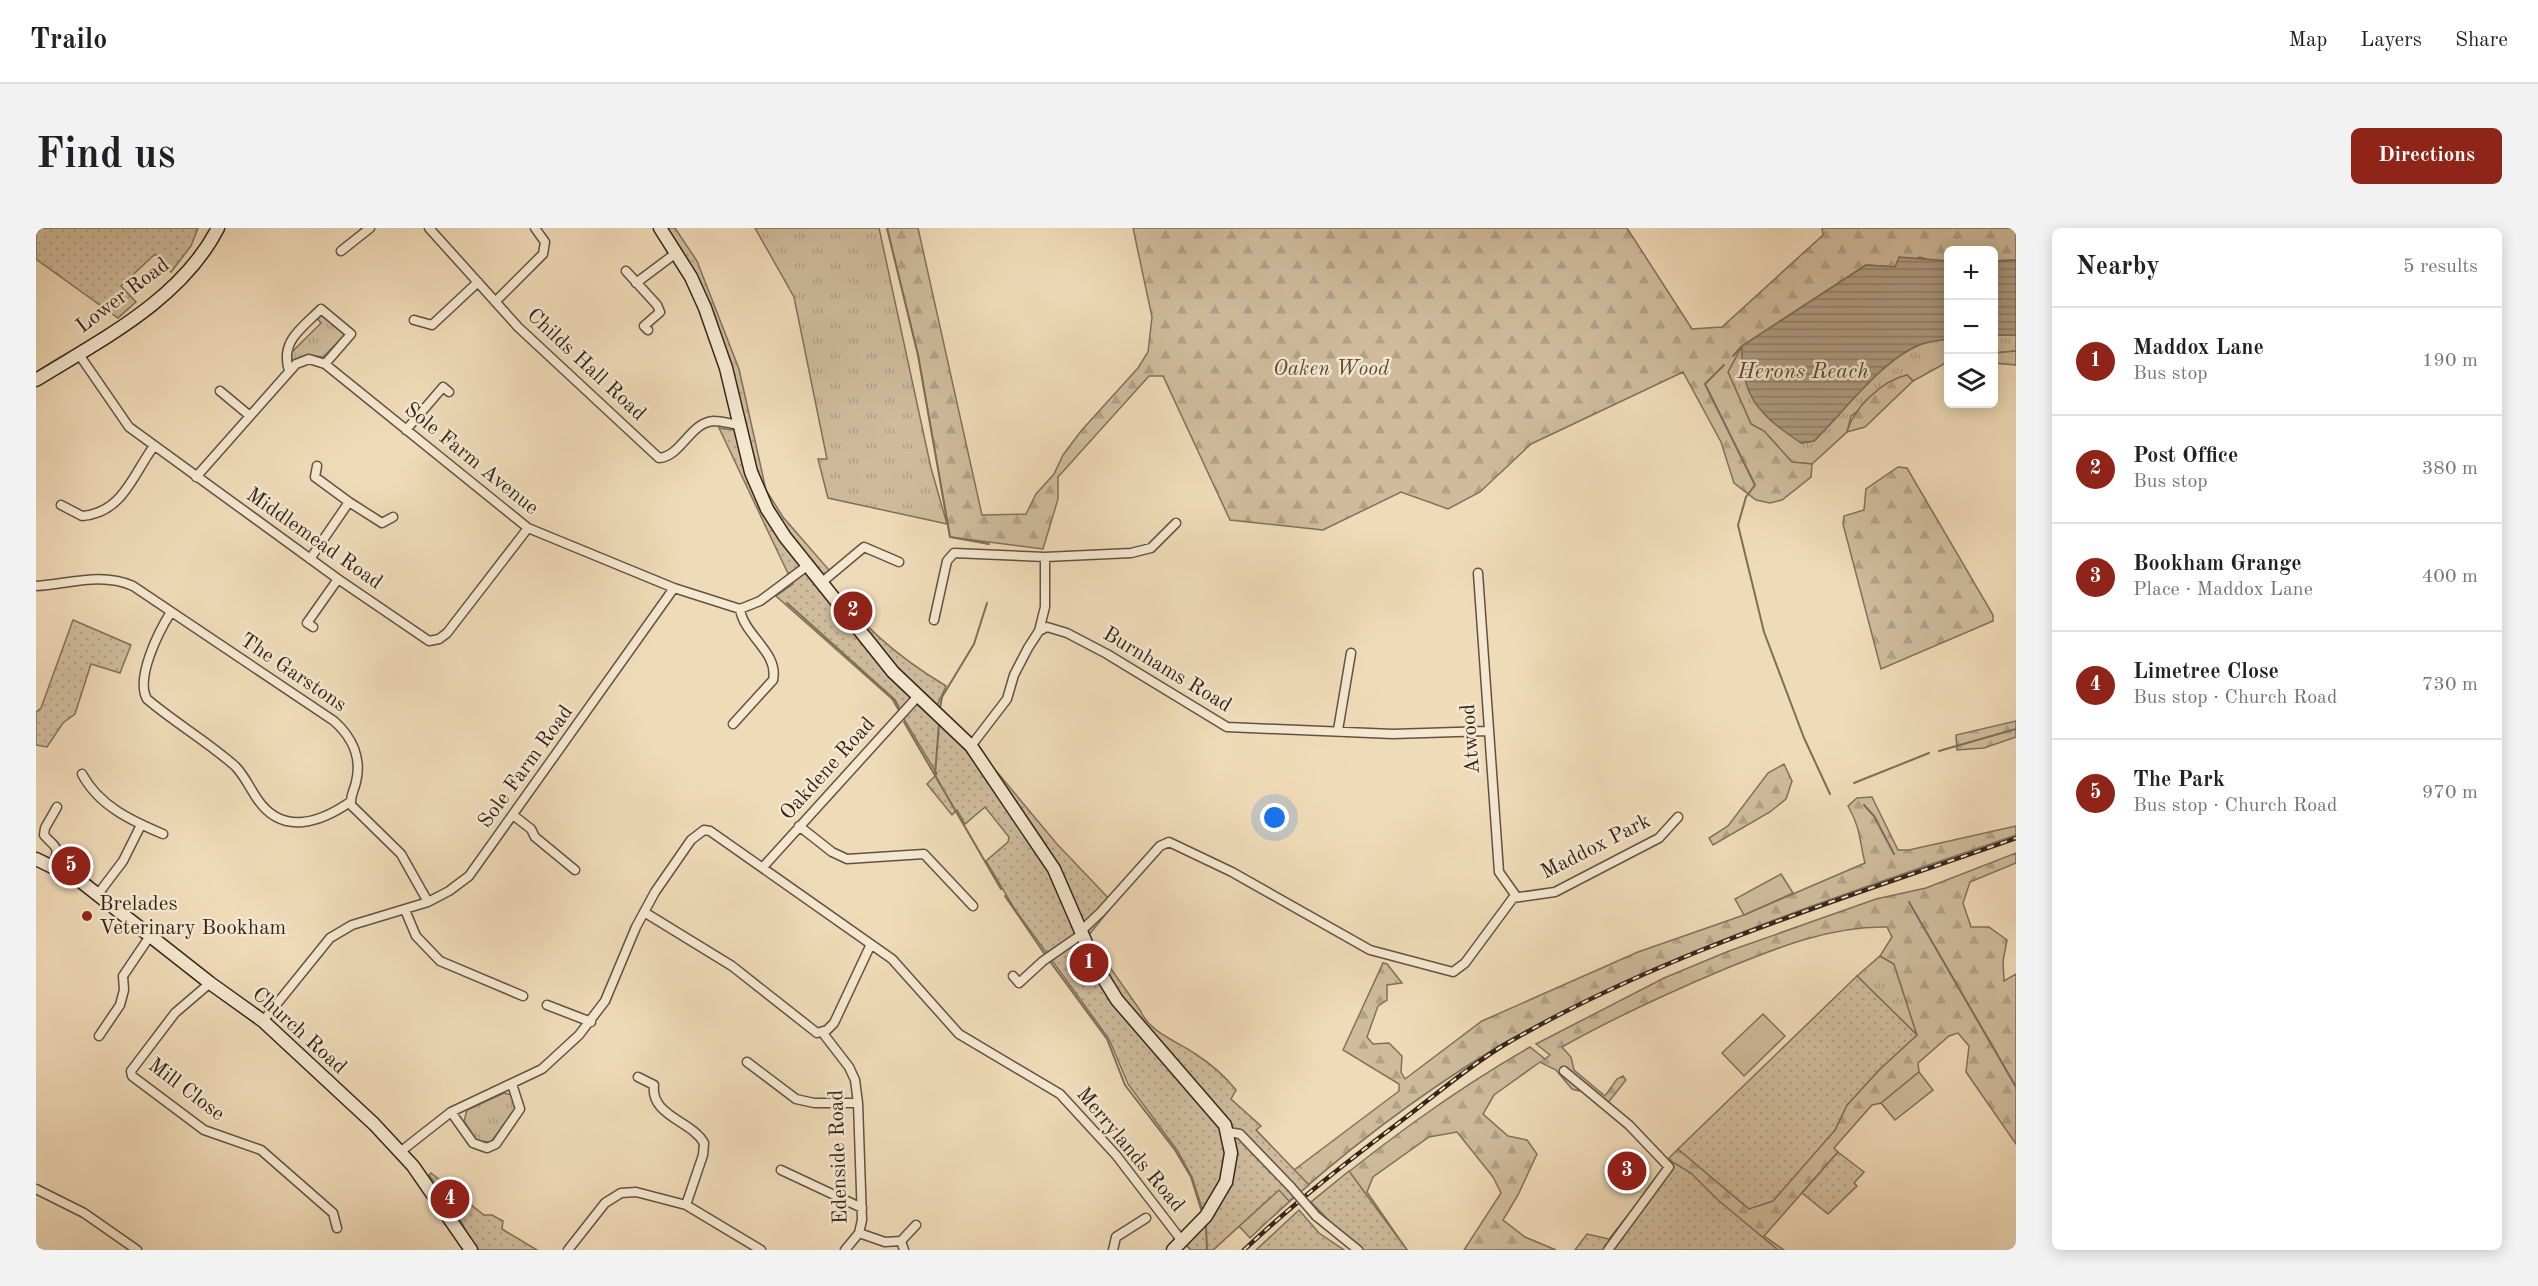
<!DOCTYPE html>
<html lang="en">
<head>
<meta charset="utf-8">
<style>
	body { margin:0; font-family:"Old Standard TT",serif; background:#f2f2f2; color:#202124 }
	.controls { position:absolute; right:18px; top:18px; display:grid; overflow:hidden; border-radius:9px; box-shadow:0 3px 15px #0003 }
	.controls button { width:54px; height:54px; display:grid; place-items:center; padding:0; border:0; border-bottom:2px solid #e0e0e0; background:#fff; color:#202124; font:30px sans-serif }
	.you { position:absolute; left:1239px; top:590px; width:21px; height:21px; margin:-15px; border:4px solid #fff; border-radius:50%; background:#1a73e8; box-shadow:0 0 0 9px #1a73e833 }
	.badge { display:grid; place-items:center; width:39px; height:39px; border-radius:50%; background:#8f2418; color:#fff; font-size:20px; font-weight:700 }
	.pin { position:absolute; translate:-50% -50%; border:3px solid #fff; box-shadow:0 2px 6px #0006 }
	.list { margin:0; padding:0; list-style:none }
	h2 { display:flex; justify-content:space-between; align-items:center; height:78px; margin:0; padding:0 24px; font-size:26px }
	h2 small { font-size:20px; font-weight:400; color:#757577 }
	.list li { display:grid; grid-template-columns:39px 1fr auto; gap:18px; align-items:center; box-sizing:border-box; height:108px; padding:0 24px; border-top:2px solid #e0e0e0 }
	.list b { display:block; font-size:22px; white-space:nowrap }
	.list p { margin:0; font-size:20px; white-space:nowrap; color:#757577 }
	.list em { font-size:20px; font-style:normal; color:#757577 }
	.icon { flex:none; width:33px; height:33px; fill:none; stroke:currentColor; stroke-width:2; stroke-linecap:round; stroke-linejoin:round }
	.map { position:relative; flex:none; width:1980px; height:1022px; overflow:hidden; border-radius:9px }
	header { display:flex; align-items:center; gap:36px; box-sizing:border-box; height:84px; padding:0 30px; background:#fff; border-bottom:2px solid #e0e0e0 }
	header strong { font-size:28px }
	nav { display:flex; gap:33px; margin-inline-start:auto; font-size:21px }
	.intro { display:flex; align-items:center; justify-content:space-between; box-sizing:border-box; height:144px; padding:0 36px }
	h1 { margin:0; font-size:42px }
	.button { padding:15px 27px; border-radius:9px; background:#8f2418; color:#fff; font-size:21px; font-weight:700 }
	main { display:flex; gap:36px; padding:0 36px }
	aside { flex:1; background:#fff; border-radius:9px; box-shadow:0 3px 15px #0003 }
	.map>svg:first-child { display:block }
	.grass { fill:url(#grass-tufts); stroke:#82705c; stroke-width:1.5 }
	.forest { fill:url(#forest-firs); stroke:#82705c; stroke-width:1.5 }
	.park { fill:url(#park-dots); stroke:#82705c; stroke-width:1.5 }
	.pitch { fill:#d0bc9d; stroke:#82705c; stroke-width:1.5 }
	.water { fill:url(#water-rules); stroke:#7e6d59; stroke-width:1.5 }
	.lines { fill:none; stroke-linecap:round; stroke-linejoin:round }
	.stream { stroke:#7e6d59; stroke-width:2 }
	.street-casing { stroke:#635242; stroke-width:11 }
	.secondary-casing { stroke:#34251b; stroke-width:15 }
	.street { stroke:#f5e8d1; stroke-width:8 }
	.secondary { stroke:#f5e8d1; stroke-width:12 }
	.rail-casing { stroke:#34251b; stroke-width:4.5 }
	.rail { stroke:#f5e8d1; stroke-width:2; stroke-dasharray:7; stroke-linecap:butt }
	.street-bridge-casing { stroke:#635242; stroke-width:11; stroke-linecap:butt }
	.street-bridge { stroke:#f5e8d1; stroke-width:8 }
	.poi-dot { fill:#8f2418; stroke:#f5e8d1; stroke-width:2 }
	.labels { text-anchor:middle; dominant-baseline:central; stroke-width:5; stroke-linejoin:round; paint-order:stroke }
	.street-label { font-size:21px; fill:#34251b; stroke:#f5e8d1 }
	.park-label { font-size:21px; font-style:italic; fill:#5b4b3c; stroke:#f5e8d1 }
	.poi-label { font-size:21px; fill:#34251b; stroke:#f5e8d1; text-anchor:start }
	.water-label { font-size:22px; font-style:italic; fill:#59493a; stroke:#f5e8d1 }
</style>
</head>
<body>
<header>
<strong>Trailo</strong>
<nav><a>Map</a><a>Layers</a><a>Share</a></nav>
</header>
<div class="intro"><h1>Find us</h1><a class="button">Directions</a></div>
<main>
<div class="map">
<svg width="1980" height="1022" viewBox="0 0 1980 1022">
	<defs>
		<pattern id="grass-tufts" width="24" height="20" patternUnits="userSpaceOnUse" patternTransform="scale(1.5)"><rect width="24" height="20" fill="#d0bc9d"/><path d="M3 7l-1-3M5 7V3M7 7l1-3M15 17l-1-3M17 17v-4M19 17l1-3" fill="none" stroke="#b3a187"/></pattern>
		<pattern id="forest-firs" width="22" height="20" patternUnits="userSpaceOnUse" patternTransform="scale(1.5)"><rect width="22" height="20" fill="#d0bc9d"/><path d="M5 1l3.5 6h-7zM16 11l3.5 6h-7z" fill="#b3a187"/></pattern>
		<pattern id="park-dots" width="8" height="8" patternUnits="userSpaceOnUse" patternTransform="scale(1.5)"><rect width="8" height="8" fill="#d0bc9d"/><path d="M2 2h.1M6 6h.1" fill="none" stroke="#b3a187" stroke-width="1.8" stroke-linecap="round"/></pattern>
		<pattern id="water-rules" width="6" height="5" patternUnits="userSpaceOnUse" patternTransform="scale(1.5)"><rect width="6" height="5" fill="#b09d83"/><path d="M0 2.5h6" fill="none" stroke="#90806a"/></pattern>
	</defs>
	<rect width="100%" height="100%" fill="#f0dbb8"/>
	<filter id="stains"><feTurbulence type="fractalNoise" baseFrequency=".00333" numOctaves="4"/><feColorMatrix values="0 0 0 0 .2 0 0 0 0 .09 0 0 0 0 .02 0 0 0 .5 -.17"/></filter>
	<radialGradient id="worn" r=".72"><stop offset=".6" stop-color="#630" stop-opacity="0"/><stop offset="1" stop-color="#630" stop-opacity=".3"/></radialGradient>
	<!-- grass -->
	<path class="grass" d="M 719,0 L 843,0 L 895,240 L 911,296 L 792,270 L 782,231 L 791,231 L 758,69 Z
		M 284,86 L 309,107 L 287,129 L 271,127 L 256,135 L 253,130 L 255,125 L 285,95 L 281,90 Z
		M 1958,107 L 1980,107 L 1980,123 L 1958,125 Z
		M 1912,111 L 1912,130 L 1908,136 L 1877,153 L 1871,147 L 1815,188 L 1811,204 L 1776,236 L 1756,234 L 1728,203 L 1715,196 L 1692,144 L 1706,118 L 1706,139 L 1765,215 L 1778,213 C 1807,185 1850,126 1889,115 C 1897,113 1905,112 1912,111 Z
		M 1844,728 L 1858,736 L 1881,807 L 1821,748 Z
		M 468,865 L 476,867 L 479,881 L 455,914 L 441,913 L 428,893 L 431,882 Z"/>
	<!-- forest -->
	<path class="forest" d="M 851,0 L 882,0 L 946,287 L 990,286 L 1000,266 L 1018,246 L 1027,227 L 1045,203 L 1102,140 L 1112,124 L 1116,89 L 1097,0 L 1591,0 L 1656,101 L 1686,99 L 1787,7 L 1786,0 L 1980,0 L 1980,32 L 1958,33 L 1958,22 L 1912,22 L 1912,33 L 1895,33 L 1884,29 L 1859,39 L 1830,37 L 1706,118 L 1692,144 L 1715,196 L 1728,203 L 1756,234 L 1776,236 L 1775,249 L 1746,272 L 1734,275 L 1720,272 L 1698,255 L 1685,214 L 1647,144 L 1495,216 L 1444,264 L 1412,281 L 1365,264 L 1287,302 L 1194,292 L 1127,148 L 1113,148 L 1022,249 L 1022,271 L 1007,321 L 914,309 L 882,127 Z
		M 1980,123 L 1980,137 L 1958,135 L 1958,125 Z
		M 1871,147 L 1877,153 L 1829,199 L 1811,204 C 1817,180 1847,152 1871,147 Z
		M 1862,239 L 1871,240 L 1957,387 L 1957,393 L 1845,441 L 1807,296 L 1808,288 L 1828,282 L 1830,261 Z
		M 1980,493 L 1980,509 L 1948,520 L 1921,522 L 1920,507 Z
		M 1748,536 L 1756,553 L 1750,571 L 1734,584 L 1677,617 L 1673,610 L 1692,598 L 1732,545 Z
		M 1836,569 L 1862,622 L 1873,622 L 1980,598 L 1980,607 C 1831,659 1678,707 1537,779 C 1512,792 1485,804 1461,819 C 1373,873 1288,939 1214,1010 L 1203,998 L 1177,1022 L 1155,1022 L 1151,1018 L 1220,902 L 1258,942 L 1363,863 L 1363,856 L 1307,822 L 1347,735 L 1351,736 L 1366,755 L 1351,757 L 1351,772 L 1342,778 L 1331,809 L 1337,816 L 1353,815 L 1366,828 L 1365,844 L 1369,851 L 1446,793 L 1602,724 L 1708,687 L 1829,635 C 1823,611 1825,601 1812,578 L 1821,570 Z
		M 1980,625 L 1980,635 L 1934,654 L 1927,675 L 1935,699 L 1953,699 L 1971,712 L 1967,733 L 1968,753 L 1980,746 L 1980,916 L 1930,844 L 1933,818 L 1922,805 L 1913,808 L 1882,835 L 1883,844 L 1845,875 L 1836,877 L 1798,920 L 1802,924 L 1728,1008 L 1748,1022 L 1578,1022 L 1640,939 L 1633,930 L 1642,921 L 1713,981 L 1799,902 L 1811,877 L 1844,841 L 1881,807 L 1858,736 L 1844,728 L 1856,709 L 1851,699 C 1792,698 1738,721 1684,743 C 1630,766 1577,790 1526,819 L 1535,829 L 1538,842 L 1569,868 L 1581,851 L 1587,848 L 1590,852 L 1571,876 L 1551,860 L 1543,863 L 1536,861 L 1520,842 L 1504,834 L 1458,867 L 1447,886 L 1472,908 L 1491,912 L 1501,926 L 1482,967 L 1467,992 L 1489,1009 L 1520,1022 L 1428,1022 L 1465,965 L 1457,949 L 1421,904 L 1393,909 L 1337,949 L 1331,964 L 1371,1022 L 1328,1022 L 1275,974 C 1345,917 1415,864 1494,819 L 1509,831 L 1514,827 L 1500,816 L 1628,750 L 1693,723 L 1840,671 L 1890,660 Z"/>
	<!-- park -->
	<path class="park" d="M 0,0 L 162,0 L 155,18 L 135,44 L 119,26 L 85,58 L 100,74 L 82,90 L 0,31 Z
		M 631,0 L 639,0 L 661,33 L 703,141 L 730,262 L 747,289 L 793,342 L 789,349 C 827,398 857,426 910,458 L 901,478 L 941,520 L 1021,616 L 1078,676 L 1052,708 L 1104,782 C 1114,805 1139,812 1158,825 C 1172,834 1189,848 1200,862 L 1195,871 L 1225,898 L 1220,902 L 1273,957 L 1253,973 L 1243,962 L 1177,1022 L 1155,1022 L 1151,1018 L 1167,983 L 1156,949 L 1141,922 L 1092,856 L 1073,811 L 978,680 L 950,633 L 972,614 L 973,609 L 949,579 L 929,596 L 921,582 L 916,587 L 891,556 L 901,546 L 856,471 L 740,368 L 757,356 L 683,200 L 695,202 L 709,196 C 696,125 670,60 631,0 Z
		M 37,392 L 95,417 L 84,445 L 55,436 L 39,486 L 27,495 L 11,519 L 0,517 L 0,484 L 5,480 Z
		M 1821,748 L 1881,807 L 1844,841 L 1811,877 L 1799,902 L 1737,973 L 1713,981 L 1642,921 Z
		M 1802,924 L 1828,944 L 1818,955 L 1821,958 L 1792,986 L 1766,965 Z
		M 1635,933 L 1655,945 L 1682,972 L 1742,1022 L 1539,1022 L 1551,1006 L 1573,1011 Z
		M 1313,943 L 1371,1022 L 1328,1022 L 1300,1000 L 1275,974 Z
		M 395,945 L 448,987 L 456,987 L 467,993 L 466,1001 L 501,1022 L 441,1022 L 420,985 L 393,947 Z
		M 1263,982 L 1283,1005 L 1308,1022 L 1220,1022 Z"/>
	<!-- pitch -->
	<path class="pitch" d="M 1745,646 L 1757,665 L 1708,687 L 1699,671 Z
		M 1727,786 L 1749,808 L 1708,848 L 1686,825 Z
		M 1883,844 L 1897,862 L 1859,892 L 1845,875 Z"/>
	<!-- water -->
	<path class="water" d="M 1863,29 L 1912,33 L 1912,111 C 1905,112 1897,113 1889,115 C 1850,126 1807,185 1778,213 L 1765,215 C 1725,188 1704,169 1706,118 L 1830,37 L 1859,39 Z
		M 1980,32 L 1980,107 L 1958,107 L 1958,33 Z"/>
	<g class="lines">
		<!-- stream -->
		<path class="stream" d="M 851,0 L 882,127 L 914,309 L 953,316
			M 1697,128 L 1706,118
			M 1688,137 L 1669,156 L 1719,257 L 1710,269 L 1702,297 L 1728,404 L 1768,510 L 1794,566
			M 751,375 L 859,472 L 863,480
			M 904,480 L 906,469 L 938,416 L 951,375
			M 868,494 L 965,661
			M 1903,523 L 1980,501
			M 899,547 L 903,496
			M 1818,555 L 1893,525
			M 1828,577 L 1838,588 L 1858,626
			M 969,668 L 1010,728
			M 1873,674 L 1980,859
			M 1013,732 L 1071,811 L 1089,857 L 1139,922 L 1155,949 L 1165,981
			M 1170,997 L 1171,1022"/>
		<defs>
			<path id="street" d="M 393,0 L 482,99 L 623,230 C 646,228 654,194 678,193 C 686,193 695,196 703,197
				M 305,23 L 334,0
				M 590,43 L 621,77 L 624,84 L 608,98 L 612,102
				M 600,55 L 640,25
				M 460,73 L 507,26 L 509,14 L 499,0
				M 378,92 L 396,97 L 442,54
				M 42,125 L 93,199 L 302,351 L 393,413 L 403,411 L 411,405 L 492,300
				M 253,143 C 244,113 265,101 285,81 L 315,106 L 289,136
				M 184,163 L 214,188
				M 370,202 L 407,159 L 413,164
				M 281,238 L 279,249 L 313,274
				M 160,249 L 260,136 L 273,131 L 289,136 L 492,300 L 638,360 L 704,381 L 724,373 L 771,338
				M 25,277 L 46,288 C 87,285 97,246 118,218
				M 1009,329 L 1095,325 L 1115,320 L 1140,295
				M 274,331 L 313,274 L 346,295 L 357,289
				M 1442,345 L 1463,644 L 1480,668
				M 785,355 L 828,319 L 863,334
				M 0,358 C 33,356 65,344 97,358 L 298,493 C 316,509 326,530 320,554 C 318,563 314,568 315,577 L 365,626 L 392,674
				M 135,384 C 123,403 99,450 111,471 C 139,495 171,513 199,538 C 209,548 214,561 222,572 C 247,608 285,594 314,574
				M 898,392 L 911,333 L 918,325 L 1009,329 L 1009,379 L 1003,403
				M 277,399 L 271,395 L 302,351
				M 697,496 L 737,452 C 743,424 708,408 704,381
				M 1302,502 L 1315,425
				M 935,518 L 971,471 L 978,447 L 992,420 L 1003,403 L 1011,399 L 1031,405 L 1071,426 L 1191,499 L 1357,506 L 1452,503
				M 46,546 C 63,578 96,593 127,606
				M 477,587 L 495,601 L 499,609 L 539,642
				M 763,598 L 796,624 L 811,631 L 888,626 L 937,678
				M 16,638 C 25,617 20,621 8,607 L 9,600 L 21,579
				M 727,639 L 883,467
				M 62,666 L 87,633 L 105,597
				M 369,682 L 380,708 L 404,733 L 487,768
				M 608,684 L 696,738 L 781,805 L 791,802 L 798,795 L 835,716
				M 1045,703 L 1065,684 L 1124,618 L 1133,614 L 1196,644 L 1334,722 L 1417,744 L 1429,735 L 1477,670 L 1519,664 L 1623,610 L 1642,589
				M 977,748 L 983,755 L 1007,733 L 1046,706
				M 174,755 L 139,785 L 95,843 L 96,848 L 168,902 L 225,922 L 297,985 L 301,1000
				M 511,777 L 555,794
				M 227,793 L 294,710 L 316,697 L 392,674 L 413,663 L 433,648 L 638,360
				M 786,804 L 813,839 L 819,852 L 822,875 L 826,992 L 823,1005 L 809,1022
				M 63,808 L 84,777 L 88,762 L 87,748 L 114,708
				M 711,834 L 760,871 L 778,875 L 822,875
				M 1528,843 L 1593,897 L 1633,939 L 1572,1022
				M 602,849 L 618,857 C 614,888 656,893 668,915 L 667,927 L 650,977
				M 415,884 L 437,915 L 451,920 L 460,916 L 484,881 L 476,856
				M 1192,904 L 1204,906 L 1255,959
				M 364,924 L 415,884 L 506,841 L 543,807 L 569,773 L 600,699 L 619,664 L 655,612 L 668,602 L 674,603 L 856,731 L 923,806 L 1024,866 L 1080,927 L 1146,1013
				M 745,942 L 826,980
				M 0,961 L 48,985 L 101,1022
				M 1280,988 L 1322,1022
				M 823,1005 L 849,1014 L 865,1013 L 868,1022
				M 865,1013 L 880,997
				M 532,1022 L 569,975 L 585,965 L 600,964 L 650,977 L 725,1022
				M 1077,1022 L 1080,1009 L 1110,990"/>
			<path id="secondary" d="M 624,0 L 655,49 L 669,80 L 690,140 L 715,244 L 731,281 L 749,309 L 857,444 L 935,518 L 1018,641 L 1060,738 L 1081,772 L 1189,897 L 1195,925 L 1190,954 L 1170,988 L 1137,1022
				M 0,152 C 66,111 145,72 182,0
				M 0,631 L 43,652 L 174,755 L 227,793 L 338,896 L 377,938 L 435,1022"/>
		</defs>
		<!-- street casing -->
		<use href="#street" class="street-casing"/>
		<!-- secondary casing -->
		<use href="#secondary" class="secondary-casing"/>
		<!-- street -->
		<use href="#street" class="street"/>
		<!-- secondary -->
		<use href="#secondary" class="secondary"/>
		<defs>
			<path id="rail" d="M 1208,1022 C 1260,973 1316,930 1373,887 C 1404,863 1435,837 1468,817 C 1627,724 1807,671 1980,610"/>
		</defs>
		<!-- rail casing -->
		<use href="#rail" class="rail-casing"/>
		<!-- rail -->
		<use href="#rail" class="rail"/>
		<defs>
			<path id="street-bridge" d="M 1255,959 L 1280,988"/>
		</defs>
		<!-- street-bridge casing -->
		<use href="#street-bridge" class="street-bridge-casing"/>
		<!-- street-bridge -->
		<use href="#street-bridge" class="street-bridge"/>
	</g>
	<!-- markers -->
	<circle class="poi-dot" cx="51" cy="688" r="6"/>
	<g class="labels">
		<!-- street labels -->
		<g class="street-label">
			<text transform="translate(87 68) rotate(-37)">Lower Road</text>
			<text transform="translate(550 137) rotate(43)">Childs Hall Road</text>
			<text transform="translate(435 231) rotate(39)">Sole Farm Avenue</text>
			<text transform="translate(278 311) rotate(35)">Middlemead Road</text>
			<text transform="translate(1131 442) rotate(31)">Burnhams Road</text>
			<text transform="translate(257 445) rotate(34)">The Garstons</text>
			<text transform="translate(1435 511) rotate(-94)">Atwood</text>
			<text transform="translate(490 539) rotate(-54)">Sole Farm Road</text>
			<text transform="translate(792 541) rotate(-48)">Oakdene Road</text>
			<text transform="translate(1560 619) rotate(-27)">Maddox Park</text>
			<text transform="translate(263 803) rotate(42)">Church Road</text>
			<text transform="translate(150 862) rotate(37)">Mill Close</text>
			<text transform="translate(1094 922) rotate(50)">Merrylands Road</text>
			<text transform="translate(803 929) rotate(-92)">Edenside Road</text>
		</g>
		<!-- park labels -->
		<g class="park-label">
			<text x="1295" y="141">Oaken Wood</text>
		</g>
		<!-- poi labels -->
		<g class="poi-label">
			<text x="63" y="676">Brelades<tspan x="63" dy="24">Veterinary Bookham</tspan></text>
		</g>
		<!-- water labels -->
		<g class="water-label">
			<text x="1767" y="144">Herons Reach</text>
		</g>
	</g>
	<rect width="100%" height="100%" filter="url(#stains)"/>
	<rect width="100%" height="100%" fill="url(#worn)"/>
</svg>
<div class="controls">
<button>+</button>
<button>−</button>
<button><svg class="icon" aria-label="layers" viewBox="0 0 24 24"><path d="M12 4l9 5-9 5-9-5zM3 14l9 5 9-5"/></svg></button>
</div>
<div class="you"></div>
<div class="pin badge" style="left:1053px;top:735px">1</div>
<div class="pin badge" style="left:817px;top:383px">2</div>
<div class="pin badge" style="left:1591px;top:943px">3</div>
<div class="pin badge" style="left:414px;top:971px">4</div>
<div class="pin badge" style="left:35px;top:638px">5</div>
</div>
<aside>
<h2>Nearby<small>5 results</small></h2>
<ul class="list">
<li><span class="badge">1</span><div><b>Maddox Lane</b><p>Bus stop</p></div><em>190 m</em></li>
<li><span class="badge">2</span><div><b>Post Office</b><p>Bus stop</p></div><em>380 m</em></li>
<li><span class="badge">3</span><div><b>Bookham Grange</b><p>Place · Maddox Lane</p></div><em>400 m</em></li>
<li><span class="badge">4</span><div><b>Limetree Close</b><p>Bus stop · Church Road</p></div><em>730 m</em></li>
<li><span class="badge">5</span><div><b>The Park</b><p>Bus stop · Church Road</p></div><em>970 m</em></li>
</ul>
</aside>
</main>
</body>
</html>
